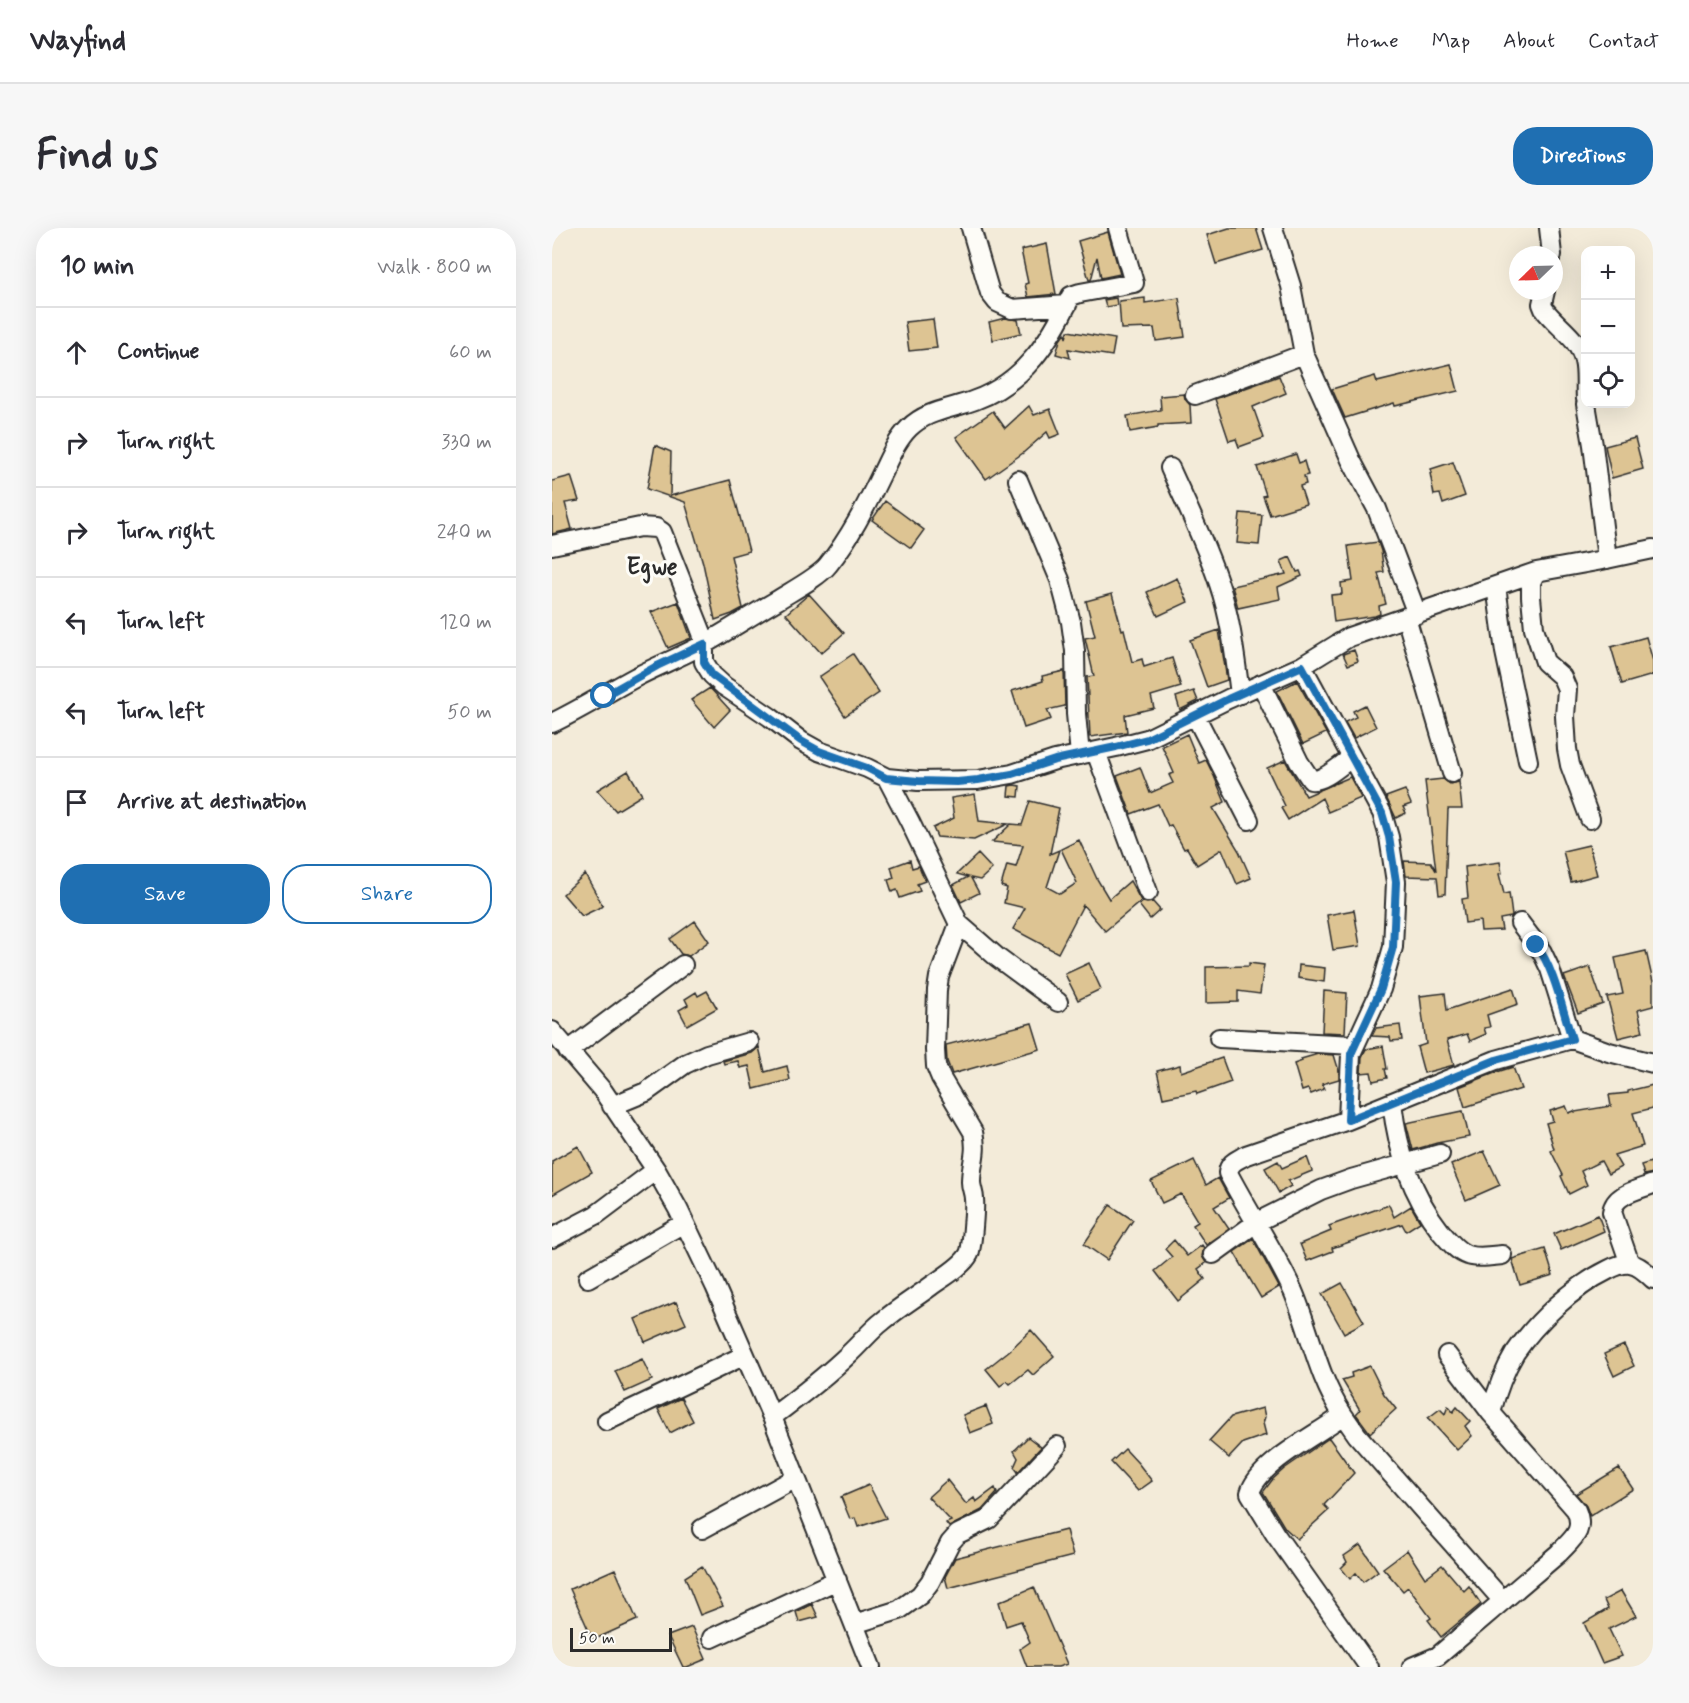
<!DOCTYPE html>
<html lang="en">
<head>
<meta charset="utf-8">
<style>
	body { margin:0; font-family:Mynerve,sans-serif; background:#f7f7f7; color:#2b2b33 }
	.controls { position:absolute; right:18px; top:18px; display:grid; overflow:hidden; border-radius:12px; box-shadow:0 6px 24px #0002 }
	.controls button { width:54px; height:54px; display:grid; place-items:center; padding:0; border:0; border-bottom:2px solid #e1e1e2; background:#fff; color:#2b2b33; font:30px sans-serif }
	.compass { position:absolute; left:957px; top:18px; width:54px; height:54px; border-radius:50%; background:#fff; box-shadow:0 6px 24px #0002; rotate:247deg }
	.scale { position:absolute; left:18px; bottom:15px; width:102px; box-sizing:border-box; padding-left:6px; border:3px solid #2b2b2b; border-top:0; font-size:16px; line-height:21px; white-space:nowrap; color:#2b2b2b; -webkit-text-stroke:4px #fdfcf7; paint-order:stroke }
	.stop { position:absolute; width:18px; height:18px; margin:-14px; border:4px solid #1f6fb2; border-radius:50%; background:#fff }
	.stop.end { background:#1f6fb2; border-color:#fff; box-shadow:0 2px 6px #0008 }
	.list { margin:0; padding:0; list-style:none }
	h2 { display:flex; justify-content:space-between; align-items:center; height:78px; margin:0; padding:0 24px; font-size:26px }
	h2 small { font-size:20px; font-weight:400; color:#7c7c81 }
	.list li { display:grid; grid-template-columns:39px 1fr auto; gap:18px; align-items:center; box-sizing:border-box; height:90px; padding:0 24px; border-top:2px solid #e1e1e2 }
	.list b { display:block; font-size:22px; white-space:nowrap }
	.list em { font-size:20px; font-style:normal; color:#7c7c81 }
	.actions { display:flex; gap:12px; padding:18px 24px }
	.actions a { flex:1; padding:14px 0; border:2px solid #1f6fb2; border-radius:24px; text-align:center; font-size:21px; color:#1f6fb2 }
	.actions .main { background:#1f6fb2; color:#fff }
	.icon { flex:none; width:33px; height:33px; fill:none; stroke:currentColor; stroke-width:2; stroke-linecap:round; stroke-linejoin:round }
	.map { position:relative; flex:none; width:1101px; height:1439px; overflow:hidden; border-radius:24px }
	header { display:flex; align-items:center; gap:36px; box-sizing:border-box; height:84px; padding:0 30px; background:#fff; border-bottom:2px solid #e1e1e2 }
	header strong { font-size:28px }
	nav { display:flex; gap:33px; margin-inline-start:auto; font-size:21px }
	.intro { display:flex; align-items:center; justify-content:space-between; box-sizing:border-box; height:144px; padding:0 36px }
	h1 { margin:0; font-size:42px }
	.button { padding:15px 27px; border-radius:24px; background:#1f6fb2; color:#fff; font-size:21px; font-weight:700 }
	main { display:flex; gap:36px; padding:0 36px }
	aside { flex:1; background:#fff; border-radius:24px; box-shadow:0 6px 24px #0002 }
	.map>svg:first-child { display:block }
	.building { fill:#ddc493; stroke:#2b2b2b; stroke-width:1.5 }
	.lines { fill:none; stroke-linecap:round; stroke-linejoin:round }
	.minor-casing { stroke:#2b2b2b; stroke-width:22 }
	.minor { stroke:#fdfcf7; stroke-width:18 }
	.route { stroke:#1f6fb2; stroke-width:8 }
	.labels { text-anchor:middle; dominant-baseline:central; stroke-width:6; stroke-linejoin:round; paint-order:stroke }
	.quarter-label { font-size:24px; font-weight:bold; fill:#2b2b2b; stroke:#fdfcf7 }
</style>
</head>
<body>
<header>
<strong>Wayfind</strong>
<nav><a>Home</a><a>Map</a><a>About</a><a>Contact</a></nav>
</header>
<div class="intro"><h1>Find us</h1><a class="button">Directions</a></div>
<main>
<aside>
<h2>10 min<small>Walk · 800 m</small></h2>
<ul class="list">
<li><svg class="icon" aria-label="ahead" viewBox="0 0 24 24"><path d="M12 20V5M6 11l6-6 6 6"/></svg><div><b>Continue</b></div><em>60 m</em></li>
<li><svg class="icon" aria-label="right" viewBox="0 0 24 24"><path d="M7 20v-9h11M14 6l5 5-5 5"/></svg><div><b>Turn right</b></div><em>330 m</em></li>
<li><svg class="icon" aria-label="right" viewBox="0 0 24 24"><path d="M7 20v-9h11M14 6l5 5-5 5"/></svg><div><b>Turn right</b></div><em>240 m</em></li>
<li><svg class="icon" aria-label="left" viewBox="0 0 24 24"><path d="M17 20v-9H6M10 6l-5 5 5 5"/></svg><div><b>Turn left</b></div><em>120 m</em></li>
<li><svg class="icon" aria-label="left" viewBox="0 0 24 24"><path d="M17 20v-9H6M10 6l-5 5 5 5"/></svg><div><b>Turn left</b></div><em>50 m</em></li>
<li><svg class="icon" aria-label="arrive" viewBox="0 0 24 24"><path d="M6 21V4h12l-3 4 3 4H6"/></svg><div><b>Arrive at destination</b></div></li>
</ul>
<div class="actions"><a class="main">Save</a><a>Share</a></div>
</aside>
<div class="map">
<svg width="1101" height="1439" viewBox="0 0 1101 1439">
	<rect width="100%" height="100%" fill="#f3ebd9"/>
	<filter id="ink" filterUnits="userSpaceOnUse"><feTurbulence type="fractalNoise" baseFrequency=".0167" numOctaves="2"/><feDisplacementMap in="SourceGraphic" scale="12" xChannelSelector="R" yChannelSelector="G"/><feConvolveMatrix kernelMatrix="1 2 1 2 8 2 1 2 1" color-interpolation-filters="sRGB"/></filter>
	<g filter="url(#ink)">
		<!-- building -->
		<path class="building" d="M 677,0 L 704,0 L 711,22 L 664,36 L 655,7 Z
			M 556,4 L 568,46 L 549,50 L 545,29 L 539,52 L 537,52 L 526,13 Z
			M 495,16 L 504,66 L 476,69 L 473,56 L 476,55 L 469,22 Z
			M 564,70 L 565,77 L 554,79 L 552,72 Z
			M 593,70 L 593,75 L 627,70 L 633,109 L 604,113 L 602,100 L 569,101 L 567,73 Z
			M 453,90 L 466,92 L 469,105 L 441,112 L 437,94 Z
			M 381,91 L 385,120 L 357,123 L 353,94 Z
			M 516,103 L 563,111 L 560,128 L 516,121 L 518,130 L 504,126 L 508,112 L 513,105 L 514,110 Z
			M 899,136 L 906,163 L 843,178 L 842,175 L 793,190 L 780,161 L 823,148 L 825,154 Z
			M 727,148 L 734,165 L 701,179 L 712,210 L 687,219 L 684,211 L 677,213 L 663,171 Z
			M 632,166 L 633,171 L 638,177 L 639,195 L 606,197 L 606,199 L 578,204 L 575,188 L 609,182 L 608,168 Z
			M 477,178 L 482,187 L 498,181 L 508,206 L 498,210 L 495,204 L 471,225 L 434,251 L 404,209 L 441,183 L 453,200 Z
			M 1083,210 L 1091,241 L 1060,250 L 1053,218 Z
			M 103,217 L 119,224 L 118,268 L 178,252 L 197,323 L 179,328 L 191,380 L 180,386 L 163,392 L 151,335 L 133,274 L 95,261 Z
			M 744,226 L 747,235 L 752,233 L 756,247 L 752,248 L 754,256 L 748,258 L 754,276 L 718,287 L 711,268 L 714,267 L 705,239 Z
			M 901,234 L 913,268 L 891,276 L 888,266 L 882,267 L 878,245 L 880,245 L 879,241 Z
			M 19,248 L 27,273 L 13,275 L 20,301 L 0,306 L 0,253 Z
			M 333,273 L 372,302 L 359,320 L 320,292 Z
			M 688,285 L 710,287 L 707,317 L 685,315 Z
			M 826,314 L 829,323 L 832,344 L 826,345 L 834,376 L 827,378 L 828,386 L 823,388 L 782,394 L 779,367 L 790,366 L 789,355 L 801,353 L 796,318 Z
			M 738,329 L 745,344 L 748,343 L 750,348 L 726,359 L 728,371 L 686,380 L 680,358 L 734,346 L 729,333 Z
			M 625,350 L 636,374 L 606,388 L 595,364 Z
			M 257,366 L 292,405 L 269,425 L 234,386 Z
			M 560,366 L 570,402 L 572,401 L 580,434 L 590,431 L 592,439 L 620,430 L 629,459 L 599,468 L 602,480 L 573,487 L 575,504 L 538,509 L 535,449 L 542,448 L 533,410 L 543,408 L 534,373 Z
			M 126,374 L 139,410 L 116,420 L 99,384 Z
			M 667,402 L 675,452 L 655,459 L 638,412 Z
			M 1094,409 L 1101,433 L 1101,447 L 1070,456 L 1059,419 Z
			M 802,422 L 806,433 L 796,437 L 791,426 Z
			M 301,426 L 327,465 L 293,488 L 267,449 Z
			M 512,443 L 513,478 L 495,482 L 499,491 L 472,500 L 460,463 L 491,453 L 490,448 Z
			M 745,453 L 774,505 L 751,516 L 725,463 Z
			M 158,460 L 178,482 L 162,499 L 139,472 Z
			M 642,463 L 646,473 L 628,482 L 624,469 Z
			M 813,477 L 824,499 L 802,510 L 793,494 L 804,489 L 801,483 Z
			M 635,506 L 647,535 L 654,532 L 662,548 L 673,574 L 661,580 L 687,623 L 699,650 L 685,656 L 670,621 L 645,637 L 635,620 L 632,621 L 619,597 L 616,598 L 606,576 L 579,586 L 565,548 L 588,539 L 598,565 L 621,555 L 617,547 L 622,545 L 610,518 Z
			M 733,532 L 754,568 L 798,549 L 809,570 L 776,584 L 770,570 L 736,592 L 729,580 L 733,578 L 715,540 Z
			M 76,543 L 90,567 L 64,583 L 45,562 Z
			M 891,551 L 898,556 L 907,554 L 910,581 L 896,581 L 893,666 L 887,667 L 885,649 L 854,648 L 852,633 L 879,634 L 884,643 L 873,553 Z
			M 462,557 L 468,558 L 467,569 L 456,568 L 457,558 Z
			M 853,562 L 859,576 L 851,579 L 854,585 L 844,590 L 834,569 Z
			M 423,566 L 427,593 L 456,596 L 422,612 L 385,609 L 381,600 L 402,590 L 399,570 Z
			M 478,573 L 507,580 L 498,626 L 507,622 L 495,659 L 508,666 L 525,655 L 509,621 L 527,612 L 545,651 L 557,671 L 578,653 L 589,673 L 553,703 L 531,677 L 506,725 L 461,701 L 473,680 L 452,675 L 455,660 L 449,658 L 455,637 L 464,639 L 471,617 L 440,614 L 459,596 L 470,597 Z
			M 1037,617 L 1045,647 L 1019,654 L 1011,623 Z
			M 426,626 L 440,641 L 428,652 L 419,650 L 427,665 L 409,674 L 401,657 L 416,649 L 405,646 Z
			M 358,632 L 360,640 L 367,638 L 373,653 L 365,656 L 368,663 L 348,670 L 345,662 L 340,664 L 336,652 L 342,650 L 339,639 Z
			M 948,634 L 950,645 L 947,646 L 952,666 L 957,665 L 960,688 L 959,689 L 948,691 L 950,702 L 929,703 L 928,693 L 913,695 L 910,671 L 916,670 L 913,639 Z
			M 33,646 L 51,678 L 30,688 L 11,666 Z
			M 591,674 L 595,675 L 601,674 L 608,682 L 598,691 L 587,677 Z
			M 802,682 L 808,718 L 781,722 L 775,687 Z
			M 143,693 L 157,713 L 137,728 L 129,726 L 118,711 Z
			M 1094,723 L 1101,754 L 1101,778 L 1086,782 L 1091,804 L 1066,810 L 1055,769 L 1071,766 L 1063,730 Z
			M 537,735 L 549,761 L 526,772 L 513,746 Z
			M 697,735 L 712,737 L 708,766 L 686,763 L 686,774 L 654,775 L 654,739 L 697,738 Z
			M 747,737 L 773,740 L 772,754 L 746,750 Z
			M 1038,739 L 1051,776 L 1026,785 L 1012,748 Z
			M 961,760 L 966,776 L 935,787 L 938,799 L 932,800 L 934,806 L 918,813 L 915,806 L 895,812 L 902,837 L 872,845 L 865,819 L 874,816 L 868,768 L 893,765 L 895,782 Z
			M 155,763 L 165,780 L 135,797 L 127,782 L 136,777 L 133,771 L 144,764 L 146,768 Z
			M 772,763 L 795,765 L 793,805 L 770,804 Z
			M 480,795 L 488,821 L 400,846 L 395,833 L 394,817 Z
			M 848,797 L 850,812 L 839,813 L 838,809 L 820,808 L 824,800 Z
			M 831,818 L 835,841 L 833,841 L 835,850 L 821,853 L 819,844 L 809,845 L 810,829 L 814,821 Z
			M 207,819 L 213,844 L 235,838 L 238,852 L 202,861 L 197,838 L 188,840 L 186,833 L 172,836 L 171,833 L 200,825 Z
			M 766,826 L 782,827 L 787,843 L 787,851 L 770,856 L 772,861 L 759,866 L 756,861 L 750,863 L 742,836 L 750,833 L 749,831 Z
			M 670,830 L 679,854 L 645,866 L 644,863 L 611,870 L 605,843 L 628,837 L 629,844 Z
			M 961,839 L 969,861 L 913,879 L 907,859 L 948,843 Z
			M 1101,857 L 1101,880 L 1081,885 L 1091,918 L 1062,927 L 1069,939 L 1056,946 L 1049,933 L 1029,943 L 1035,957 L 1017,966 L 1009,948 L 1011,947 L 999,923 L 1002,921 L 994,895 L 1001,893 L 998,883 L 1014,878 L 1017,885 L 1022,883 L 1023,884 L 1059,878 L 1057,867 L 1076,865 L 1076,863 Z
			M 911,883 L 917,909 L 885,915 L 861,922 L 854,895 Z
			M 26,918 L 40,944 L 0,967 L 0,933 Z
			M 932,923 L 948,957 L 914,972 L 899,937 Z
			M 755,929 L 760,943 L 736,953 L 739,958 L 727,965 L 713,940 L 726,933 L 730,940 Z
			M 642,932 L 654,957 L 666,950 L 677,970 L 662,979 L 677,1001 L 654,1017 L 641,997 L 646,994 L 629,966 L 610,975 L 599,953 Z
			M 1099,934 L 1101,945 L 1092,947 L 1089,937 Z
			M 558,977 L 581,992 L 555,1032 L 532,1016 Z
			M 837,977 L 842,989 L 859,978 L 868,994 L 854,1003 L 850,996 L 780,1020 L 781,1023 L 755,1033 L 748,1016 L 779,1003 L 777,998 Z
			M 1046,987 L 1052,1003 L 1009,1022 L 1002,1006 Z
			M 701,1011 L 727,1059 L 709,1070 L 682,1024 Z
			M 622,1012 L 635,1028 L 650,1017 L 652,1020 L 650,1028 L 654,1035 L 646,1041 L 653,1051 L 626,1073 L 603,1043 L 620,1029 L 613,1021 Z
			M 993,1021 L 1001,1047 L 968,1057 L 960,1031 Z
			M 790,1055 L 812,1094 L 792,1105 L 770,1066 Z
			M 124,1074 L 134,1096 L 93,1114 L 83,1091 Z
			M 479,1102 L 502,1128 L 481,1147 L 476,1142 L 458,1156 L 455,1153 L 448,1158 L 434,1141 L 458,1122 Z
			M 1072,1117 L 1082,1138 L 1062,1148 L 1052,1126 Z
			M 90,1131 L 100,1152 L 73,1164 L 63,1143 Z
			M 818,1138 L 832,1166 L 844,1181 L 818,1205 L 804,1186 L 808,1182 L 790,1152 L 800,1149 L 799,1145 Z
			M 129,1170 L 141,1193 L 118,1205 L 106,1181 Z
			M 434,1178 L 441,1196 L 418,1205 L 411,1187 Z
			M 896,1178 L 901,1184 L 905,1179 L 918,1193 L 913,1198 L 920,1208 L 905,1222 L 876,1190 L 888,1181 L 893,1186 Z
			M 711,1180 L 713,1189 L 711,1195 L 714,1207 L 691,1215 L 677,1230 L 657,1213 L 679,1189 Z
			M 476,1209 L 489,1219 L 466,1244 L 462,1239 L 466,1230 L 462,1223 Z
			M 777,1210 L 802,1245 L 772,1277 L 777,1282 L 745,1311 L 733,1300 L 711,1264 L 721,1251 L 732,1241 Z
			M 573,1221 L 586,1235 L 600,1253 L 586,1263 L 559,1234 Z
			M 1067,1240 L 1081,1261 L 1038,1288 L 1034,1278 L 1024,1266 Z
			M 395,1252 L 414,1276 L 422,1270 L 424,1274 L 443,1260 L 445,1265 L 430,1282 L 397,1299 L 394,1295 L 399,1293 L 376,1269 Z
			M 317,1257 L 334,1290 L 306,1299 L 303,1290 L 298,1291 L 289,1269 Z
			M 514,1302 L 521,1328 L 396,1360 L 393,1349 L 403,1330 Z
			M 808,1317 L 826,1343 L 811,1354 L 804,1345 L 798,1351 L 789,1340 L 795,1334 L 792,1328 Z
			M 855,1322 L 873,1350 L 890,1337 L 912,1363 L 917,1358 L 929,1376 L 889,1409 L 876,1392 L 879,1390 L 856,1359 L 851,1363 L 831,1340 Z
			M 150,1338 L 171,1378 L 148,1387 L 133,1349 Z
			M 63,1341 L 85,1392 L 41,1412 L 18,1361 Z
			M 482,1359 L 515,1436 L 506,1439 L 475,1439 L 468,1421 L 478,1414 L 469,1393 L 454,1398 L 447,1374 Z
			M 1069,1363 L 1084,1388 L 1057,1401 L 1070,1428 L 1050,1435 L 1032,1395 L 1056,1381 L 1052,1372 Z
			M 260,1376 L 266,1389 L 247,1394 L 244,1384 Z
			M 140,1399 L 154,1431 L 135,1439 L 131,1439 L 116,1408 Z"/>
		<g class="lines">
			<defs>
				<path id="minor" d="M 419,0 L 438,65 L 445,74 L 460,81 L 515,77
					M 721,0 L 739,58 L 752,126 L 799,232 L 825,281 L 865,386
					M 997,0 L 1000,27
					M 993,63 L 990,76 L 992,81 C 1005,99 1027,110 1032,133 C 1035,145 1033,159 1034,171
					M 643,167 L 752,126
					M 1034,176 L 1041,217 L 1055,331
					M 618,240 C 635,278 654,316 667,356 C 679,391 683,429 688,466
					M 466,252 L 508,352 L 519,394 L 523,423 L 524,486 L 528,527
					M 0,317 L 88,299 L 104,300 L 110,304 L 150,405 L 152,416 L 152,434 L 160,447 L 172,458 L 218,489 L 249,513 L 267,523 L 315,540 L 335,550 L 358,594 L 407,696 L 387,749 L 385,762 L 383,822 L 384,838 L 389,850 L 421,904 C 426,926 419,934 419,954 C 419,960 422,965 422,971 C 423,979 420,1020 417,1026 C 411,1038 390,1050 379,1058 C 363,1070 346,1080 331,1093 C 319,1102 309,1115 298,1125 C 274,1148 247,1169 220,1189
					M 984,344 L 979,354 L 979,369 L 982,400 L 993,434 L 1010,449 L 1015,461 L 1013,488 L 1015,521 L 1018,537 L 1038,591
					M 944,358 L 953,424 L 976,533
					M 854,389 L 900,545
					M 750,438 L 830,585 L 837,609 L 844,654 L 841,719 L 829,761 L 799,826 L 796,892 L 694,927 C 686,932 677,934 676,945 C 697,985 722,1022 741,1063 C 759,1105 765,1147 791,1187 C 767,1206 706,1235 698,1265 L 723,1306 L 817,1439
					M 709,456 L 747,534 L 759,552 C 771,554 789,537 799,530
					M 643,487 L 697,592
					M 0,495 C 29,481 56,464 84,449 C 107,437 131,428 154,415 C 177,402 200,387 224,373 C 238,364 267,349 276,337 C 298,310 314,278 329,247 C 337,231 344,213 357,200 C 375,182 400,181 423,172 C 472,154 498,113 519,68 L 528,65 L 582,55 L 566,0
					M 544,524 L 596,664
					M 335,550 L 366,553 L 426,552 L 460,546 L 503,532 L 564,519 L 595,511 L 676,471 L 750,438 L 797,409 L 984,344 L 1045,333 L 1101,321
					M 968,695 L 990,724 L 998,741 L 1020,811
					M 407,696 L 446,730 L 506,774
					M 0,803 L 51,863 L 104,942 L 126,981 L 163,1058 L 220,1189 L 319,1439
					M 667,810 L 802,817
					M 16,823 L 131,737
					M 840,875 C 846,923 859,966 889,1004 C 896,1012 904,1022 913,1026 C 923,1031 940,1028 950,1027
					M 60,878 L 94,864 L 133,836 L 155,826 L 197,814
					M 796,892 L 944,832 L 1020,811 L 1057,824 L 1101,835
					M 0,1010 L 44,987 L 104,942
					M 661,1026 L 705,994 L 769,962 L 799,951 L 888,926
					M 1078,1036 L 1060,984 C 1062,966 1086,962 1101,956
					M 36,1050 L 132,995
					M 895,1127 L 939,1185
					M 791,1187 L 805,1207 L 951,1373
					M 55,1193 L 193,1127
					M 150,1301 L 244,1250
					M 302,1396 L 347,1382 L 368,1367 L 378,1354 L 398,1315 L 406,1306 L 437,1291 L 505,1218
					M 160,1410 L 285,1352
					M 860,1439 L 886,1428 L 1007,1325 C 1021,1310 1033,1303 1024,1282 L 939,1185 C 944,1165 952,1143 963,1125 C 984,1094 1021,1059 1056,1042 C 1062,1039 1071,1035 1078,1036 C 1087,1037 1095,1045 1101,1051"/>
			</defs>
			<!-- minor casing -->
			<use href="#minor" class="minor-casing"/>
			<!-- minor -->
			<use href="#minor" class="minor"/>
		</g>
	</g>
	<g class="lines" filter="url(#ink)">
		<!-- route -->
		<path class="route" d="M 52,468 L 105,438 L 152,416 L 152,434 L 160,447 L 249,513 L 267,523 L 315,540 L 334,550 L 366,553 L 405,554 L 426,552 L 460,546 L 503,532 L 564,519 L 595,511 L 676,471 L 750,438 L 830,585 L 837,609 L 844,654 L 841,719 L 829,761 L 799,826 L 796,892 L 944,832 L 1020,811 C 1011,784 1002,739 984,717"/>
	</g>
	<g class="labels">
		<!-- quarter labels -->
		<g class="quarter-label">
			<text x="100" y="339">Egwe</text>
		</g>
	</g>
</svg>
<div class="controls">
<button>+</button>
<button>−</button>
<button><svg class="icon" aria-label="locate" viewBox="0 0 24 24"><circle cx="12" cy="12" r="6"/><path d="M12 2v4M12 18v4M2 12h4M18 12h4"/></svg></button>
</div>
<svg class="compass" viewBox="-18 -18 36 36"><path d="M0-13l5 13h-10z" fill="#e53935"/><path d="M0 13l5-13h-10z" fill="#7c7c81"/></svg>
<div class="scale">50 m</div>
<div class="stop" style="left:52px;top:468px"></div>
<div class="stop end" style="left:984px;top:717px"></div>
</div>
</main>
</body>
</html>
